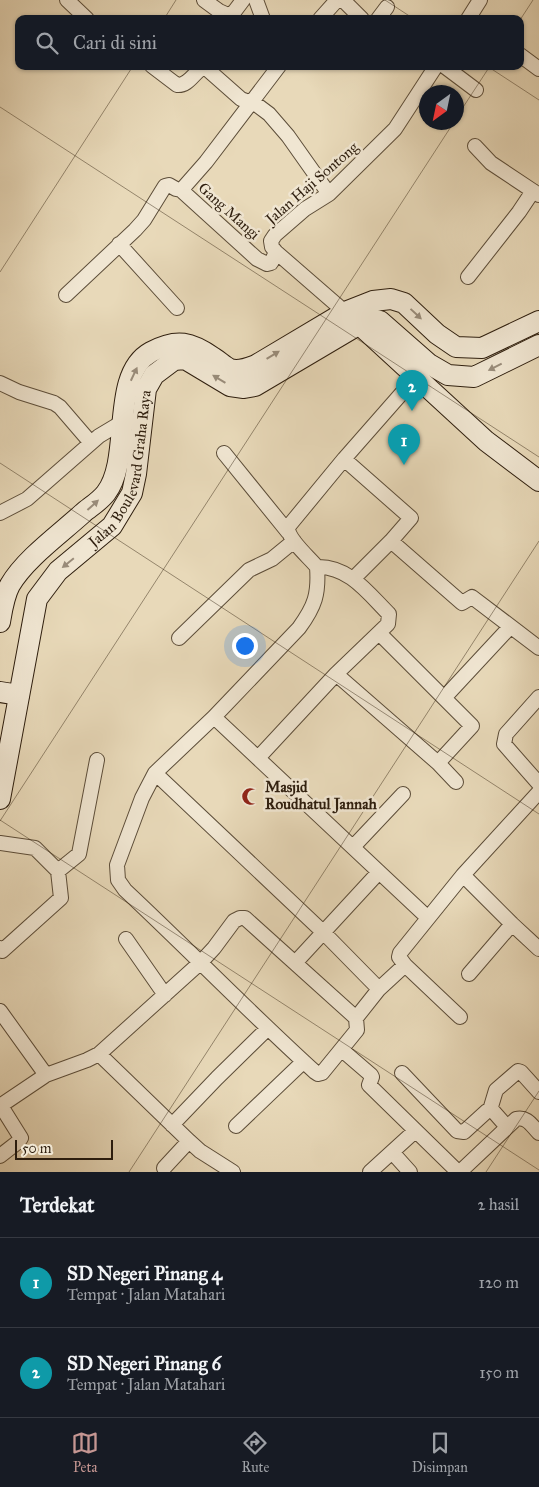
<!DOCTYPE html>
<html lang="id">
<head>
<meta charset="utf-8">
<style>
	body { margin:0; font-family:"IM FELL Great Primer",serif; background:#242831; color:#f1f3f6 }
	.compass { position:absolute; left:419px; top:85px; width:45px; height:45px; border-radius:50%; background:#171b24; box-shadow:0 1px 4px #0004; rotate:213deg }
	.scale { position:absolute; left:15px; bottom:12px; width:98px; box-sizing:border-box; padding-left:5px; border:2px solid #2e1e0e; border-top:0; font-size:14px; line-height:18px; white-space:nowrap; color:#2e1e0e; -webkit-text-stroke:4px #f0e6d2; paint-order:stroke }
	.you { position:absolute; left:244px; top:645px; width:18px; height:18px; margin:-12px; border:4px solid #fff; border-radius:50%; background:#1a73e8; box-shadow:0 0 0 8px #1a73e833 }
	.badge { display:grid; place-items:center; width:32px; height:32px; border-radius:50%; background:#c59692; color:#fff; font-size:16px; font-weight:700 }
	.pin { position:absolute; translate:-50% -41px; filter:drop-shadow(0 1px 2px #0008) }
	.pin::after { content:''; position:absolute; top:26px; width:18px; height:15px; background:inherit; clip-path:polygon(0 0,100% 0,50% 100%) }
	.list { margin:0; padding:0; list-style:none }
	h2 { display:flex; justify-content:space-between; align-items:center; height:65px; margin:0; padding:0 20px; font-size:21px }
	h2 small { font-size:16px; font-weight:400; color:#9ea1a6 }
	.list li { display:grid; grid-template-columns:32px 1fr auto; gap:15px; align-items:center; box-sizing:border-box; height:90px; padding:0 20px; border-top:1px solid #363941 }
	.list b { display:block; font-size:19px; white-space:nowrap }
	.list p { margin:0; font-size:16px; white-space:nowrap; color:#9ea1a6 }
	.list em { font-size:16px; font-style:normal; color:#9ea1a6 }
	.icon { flex:none; width:28px; height:28px; fill:none; stroke:currentColor; stroke-width:2; stroke-linecap:round; stroke-linejoin:round }
	.map { position:relative; flex:none; width:539px; height:1172px; overflow:hidden }
	.search { position:absolute; background:#171b24; box-shadow:0 1px 4px #0004; left:15px; right:15px; top:15px; height:55px; display:flex; align-items:center; gap:12px; box-sizing:border-box; padding:0 18px; border-radius:10px; color:#9ea1a6; font-size:19px }
	.sheet { height:245px; background:#171b24 }
	nav { display:flex; justify-content:space-around; align-items:center; box-sizing:border-box; height:70px; border-top:1px solid #363941; background:#171b24; font-size:14px; color:#9ea1a6 }
	nav a { display:grid; justify-items:center; gap:2px }
	nav .on { color:#c59692 }
	.map>svg:first-child { display:block }
	.lines { fill:none; stroke-linecap:round; stroke-linejoin:round }
	.street-casing { stroke:#5c4d39; stroke-width:16 }
	.secondary-casing { stroke:#2e1e0e; stroke-width:22 }
	.street { stroke:#f0e6d2; stroke-width:14 }
	.secondary { stroke:#f0e6d2; stroke-width:20 }
	.oneway { fill:#998c7a }
	.ticks { fill:none; stroke:#2e1e0e; stroke-width:1; stroke-opacity:0.45 }
	.labels { text-anchor:middle; dominant-baseline:central; stroke-width:5; stroke-linejoin:round; paint-order:stroke }
	.street-label { font-size:15px; fill:#2e1e0e; stroke:#f0e6d2 }
	.poi-label { font-size:15px; font-weight:bold; fill:#2e1e0e; stroke:#f0e6d2; text-anchor:start }
</style>
</head>
<body>
<div class="map">
<svg width="539" height="1172" viewBox="0 0 539 1172">
	<rect width="100%" height="100%" fill="#e8d9b9"/>
	<filter id="stains"><feTurbulence type="fractalNoise" baseFrequency=".004" numOctaves="4"/><feColorMatrix values="0 0 0 0 .2 0 0 0 0 .09 0 0 0 0 .02 0 0 0 .5 -.17"/></filter>
	<radialGradient id="worn" r=".72"><stop offset=".6" stop-color="#630" stop-opacity="0"/><stop offset="1" stop-color="#630" stop-opacity=".3"/></radialGradient>
	<g class="lines">
		<defs>
			<path id="street" d="M 67,0 L 87,19
				M 204,0 L 219,11 L 228,15 L 234,12 L 243,0
				M 256,0 L 263,19
				M 343,0 L 362,19
				M 320,19 L 337,0
				M 378,19 L 387,7
				M 468,19 L 480,0
				M 520,55 L 539,69
				M 152,66 L 177,85 C 188,86 193,74 201,69 L 207,69 L 241,99 L 257,105 L 269,114 L 288,136 L 329,194
				M 444,66 L 476,90
				M 475,146 L 491,163 L 539,195
				M 181,190 L 257,259 L 267,264 L 271,263 L 276,252
				M 119,244 L 177,308
				M 468,277 L 519,212 L 533,191
				M 66,295 L 135,230 L 144,220 L 165,186 L 169,185 L 176,189 L 181,190 L 184,187 L 206,162 L 279,66
				M 345,312 L 276,252 L 272,247 L 271,241 L 275,235 L 305,209 L 329,194 L 395,129 L 436,66
				M 0,383 L 19,392 L 54,403 L 60,407 L 91,443
				M 224,453 L 288,532
				M 344,459 L 411,518 L 391,541 L 353,579
				M 0,513 L 27,499 L 99,436 L 124,421 L 128,420
				M 391,541 L 462,603 L 472,597 L 539,648
				M 379,633 L 472,726 L 438,763
				M 179,638 L 249,570 L 272,559 L 294,541
				M 336,674 L 438,763 L 456,782
				M 539,697 L 506,734 L 504,744 L 539,784
				M 444,698 L 510,627
				M 214,717 L 427,917
				M 258,758 L 336,674 L 388,624 L 389,614 C 368,593 349,566 317,567
				M 155,773 L 323,932 L 379,989
				M 0,843 L 35,848 L 58,871
				M 353,847 L 403,794
				M 463,875 L 512,924 L 539,949
				M 126,939 L 165,995
				M 0,948 L 2,951 L 61,898 L 58,871 L 79,854 L 97,760
				M 295,963 L 379,872
				M 469,974 L 512,924
				M 0,1011 L 46,1075
				M 460,1017 L 405,965 L 399,957 L 400,953 L 463,875 L 539,792
				M 356,1018 L 357,1030 L 322,1073 L 318,1074 L 315,1072 C 250,1013 189,950 125,890 L 118,880 L 117,865 L 142,798 L 155,773 L 214,717 L 299,628 C 315,606 319,594 317,567 C 309,557 287,539 288,527 L 344,459 L 416,377
				M 342,1050 L 371,1075 L 372,1077 L 369,1085 L 456,1170 L 460,1171 L 462,1170 L 516,1119 C 527,1116 532,1126 539,1133
				M 99,1054 L 189,1141 L 200,1151 L 233,1172
				M 402,1073 L 457,1131 L 464,1132 L 487,1111 L 493,1111 L 507,1127
				M 0,1106 L 46,1075 L 87,1060 L 99,1054 L 201,962 L 214,948 L 234,921 L 240,918 L 245,918 L 356,1018 L 379,989 L 405,965
				M 490,1110 L 496,1090 L 518,1071 L 521,1072 L 539,1092
				M 172,1125 L 217,1078 L 267,1029
				M 236,1126 L 303,1062
				M 392,1152 L 410,1172
				M 0,1156 L 18,1142 L 21,1138 L 1,1106
				M 164,1168 L 189,1141
				M 370,1172 L 415,1131"/>
			<g id="secondary">
				<path d="M 350,316 L 486,441 L 539,481"/>
				<path d="M 0,622 C 2,610 4,596 10,585 C 25,559 60,534 83,513 C 90,507 100,501 106,493 C 133,458 109,375 151,352 C 177,338 191,342 214,358 C 219,361 225,367 230,369 C 239,372 248,368 256,365 L 345,312 L 373,301 L 391,299 L 404,303 L 437,334 L 456,347 L 482,348 L 539,321"/>
				<path d="M 0,692 L 19,695"/>
				<path id="s1" d="M 0,799 L 37,599 L 58,571 L 112,526 L 132,493 L 136,474 L 146,389 L 154,375 L 174,360 L 185,359 L 230,386 L 244,388 L 255,386 L 370,318 L 380,321 L 429,364 L 448,375 L 474,377 L 539,345"/>
			</g>
		</defs>
		<!-- street casing -->
		<use href="#street" class="street-casing"/>
		<!-- secondary casing -->
		<use href="#secondary" class="secondary-casing"/>
		<!-- street -->
		<use href="#street" class="street"/>
		<!-- secondary -->
		<use href="#secondary" class="secondary"/>
	</g>
	<!-- one-way arrows -->
	<defs><path id="oneway-solid" d="M-6-.8H1V-3.2L6.5 0L1 3.2V.8H-6Z" transform="scale(1.25)"/></defs>
	<g class="oneway">
		<use href="#oneway-solid" transform="translate(416 314) rotate(43)"/>
		<use href="#oneway-solid" transform="translate(273 355) rotate(-31)"/>
		<use href="#oneway-solid" transform="translate(495 367) rotate(153)"/>
		<use href="#oneway-solid" transform="translate(134 374) rotate(-65)"/>
		<use href="#oneway-solid" transform="translate(219 379) rotate(-149)"/>
		<use href="#oneway-solid" transform="translate(93 505) rotate(-42)"/>
		<use href="#oneway-solid" transform="translate(68 563) rotate(141)"/>
	</g>
	<!-- ticks -->
	<path class="ticks" d="M 385,0 L 414,19M 164,19 L 176,0M 520,20 L 533,0M 487,66 L 539,100M 0,107 L 539,457M 456,118 L 490,66M 0,272 L 133,66M 0,463 L 539,814M 0,820 L 539,1170M 0,821 L 454,122M 129,1172 L 539,541M 486,1172 L 539,1091"/>
	<!-- icons -->
	<defs>
		<symbol id="mosque-bare" viewBox="-9 -9 18 18"><path d="M3.5-4.9A6 6 0 1 0 3.5 4.9A5 5 0 1 1 3.5-4.9Z" fill="#8f2418" stroke="#f0e6d2" stroke-width="2.5" paint-order="stroke"/></symbol>
	</defs>
	<g fill-rule="evenodd">
		<use href="#mosque-bare" x="238" y="784" width="25" height="25"/>
	</g>
	<g class="labels">
		<!-- street labels -->
		<g class="street-label">
			<text transform="translate(312 183) rotate(-41)">Jalan Haji Sontong</text>
			<text transform="translate(229 211) rotate(42)">Gang Mangi</text>
			<text stroke="none"><textPath href="#s1" startOffset="366">Jalan Boulevard Graha Raya</textPath></text>
		</g>
		<!-- poi labels -->
		<g class="poi-label">
			<text x="265" y="787">Masjid<tspan x="265" dy="17">Roudhatul Jannah</tspan></text>
		</g>
	</g>
	<rect width="100%" height="100%" filter="url(#stains)"/>
	<rect width="100%" height="100%" fill="url(#worn)"/>
</svg>
<svg class="compass" viewBox="-18 -18 36 36"><path d="M0-13l5 13h-10z" fill="#e53935"/><path d="M0 13l5-13h-10z" fill="#9ea1a6"/></svg>
<div class="scale">50 m</div>
<div class="you"></div>
<div class="pin badge" style="left:404px;top:465px;background:#0f9aa8">1</div>
<div class="pin badge" style="left:412px;top:411px;background:#0f9aa8">2</div>
<div class="search"><svg class="icon" aria-label="search" viewBox="0 0 24 24"><circle cx="10" cy="10" r="6"/><path d="M15 15l6 6"/></svg>Cari di sini</div>
</div>
<section class="sheet">
<h2>Terdekat<small>2 hasil</small></h2>
<ul class="list">
<li><span class="badge" style="background:#0f9aa8">1</span><div><b>SD Negeri Pinang 4</b><p>Tempat · Jalan Matahari</p></div><em>120 m</em></li>
<li><span class="badge" style="background:#0f9aa8">2</span><div><b>SD Negeri Pinang 6</b><p>Tempat · Jalan Matahari</p></div><em>150 m</em></li>
</ul>
</section>
<nav>
<a class="on"><svg class="icon" aria-label="map" viewBox="0 0 24 24"><path d="M3 6l6-2 6 2 6-2v14l-6 2-6-2-6 2zM9 4v14M15 6v14"/></svg>Peta</a>
<a><svg class="icon" aria-label="directions" viewBox="0 0 24 24"><path d="M12 3l9 9-9 9-9-9zM9 14v-3h6M13 9l2 2-2 2"/></svg>Rute</a>
<a><svg class="icon" aria-label="saved" viewBox="0 0 24 24"><path d="M7 4h10v16l-5-4-5 4z"/></svg>Disimpan</a>
</nav>
</body>
</html>
